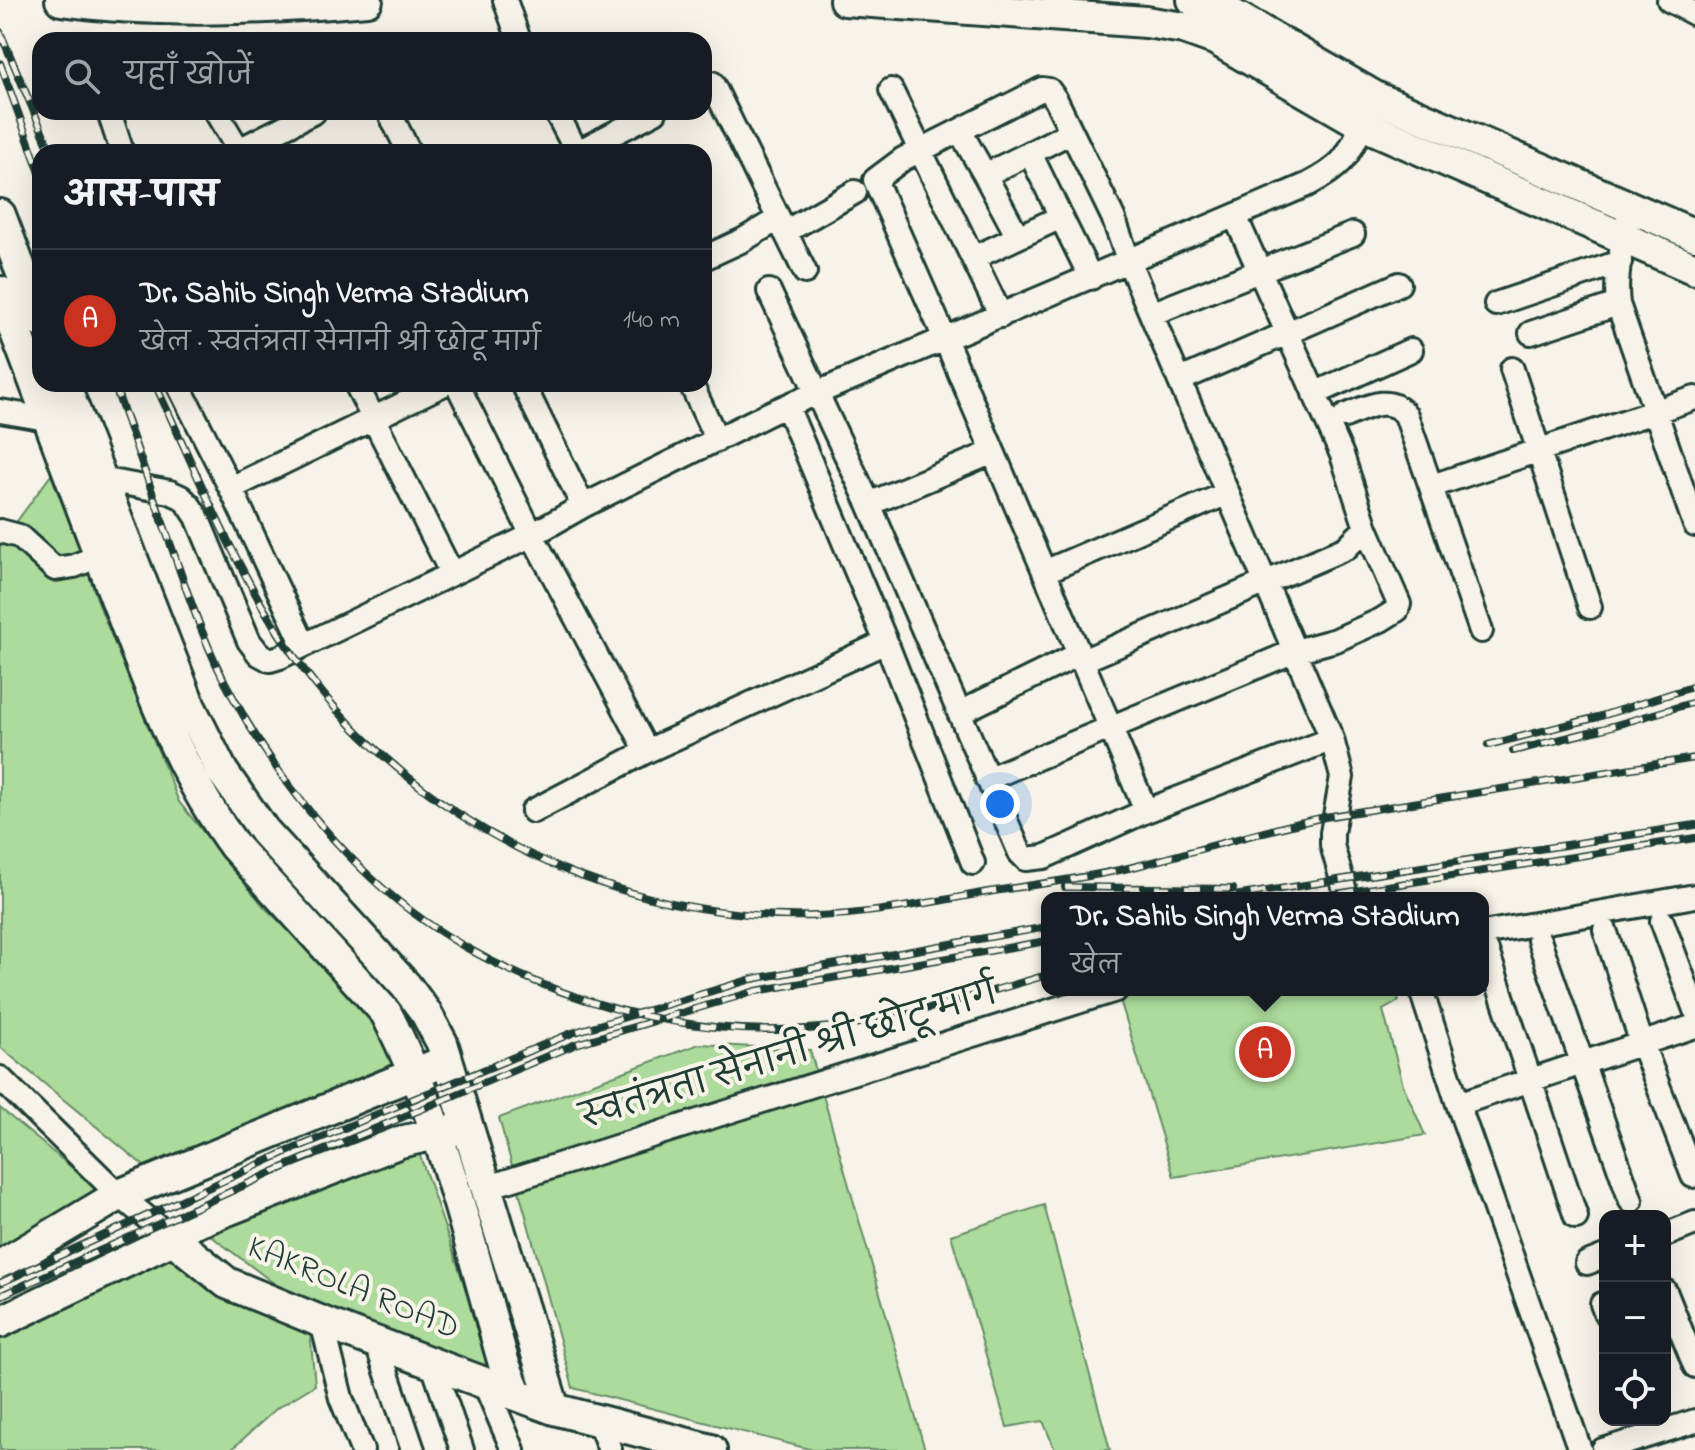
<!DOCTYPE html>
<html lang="hi">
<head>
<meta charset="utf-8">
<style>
	body { margin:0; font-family:"Indie Flower","Playpen Sans Deva",sans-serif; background:#242831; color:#f1f3f6 }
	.controls { position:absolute; right:24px; bottom:24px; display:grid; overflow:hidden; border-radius:16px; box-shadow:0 8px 32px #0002 }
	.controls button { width:72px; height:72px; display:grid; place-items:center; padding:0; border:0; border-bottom:2px solid #363941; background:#171b24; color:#f1f3f6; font:40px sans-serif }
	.you { position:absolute; left:1000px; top:804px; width:28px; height:28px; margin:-20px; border:6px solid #fff; border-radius:50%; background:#1a73e8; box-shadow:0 0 0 12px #1a73e833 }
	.badge { display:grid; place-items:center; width:52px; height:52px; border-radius:50%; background:#c8321e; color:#fff; font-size:26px; font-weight:700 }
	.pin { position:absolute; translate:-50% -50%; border:4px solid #fff; box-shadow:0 2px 8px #0006 }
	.popup { position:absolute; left:1041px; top:892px; width:448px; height:104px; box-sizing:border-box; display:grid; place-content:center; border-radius:16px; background:#171b24; filter:drop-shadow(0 2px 6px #0005); font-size:26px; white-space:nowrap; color:#9ea1a6 }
	.popup b { font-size:30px; color:#f1f3f6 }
	.popup::after { content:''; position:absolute; left:50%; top:100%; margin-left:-16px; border:16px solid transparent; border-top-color:#171b24 }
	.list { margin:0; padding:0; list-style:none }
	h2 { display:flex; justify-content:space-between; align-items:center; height:104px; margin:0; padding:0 32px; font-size:34px }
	h2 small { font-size:26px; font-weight:400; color:#9ea1a6 }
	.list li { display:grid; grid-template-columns:52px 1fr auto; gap:24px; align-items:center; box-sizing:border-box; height:144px; padding:0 32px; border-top:2px solid #363941 }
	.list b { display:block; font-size:30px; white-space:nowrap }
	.list p { margin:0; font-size:26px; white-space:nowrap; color:#9ea1a6 }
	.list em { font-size:26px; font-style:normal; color:#9ea1a6 }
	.icon { flex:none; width:44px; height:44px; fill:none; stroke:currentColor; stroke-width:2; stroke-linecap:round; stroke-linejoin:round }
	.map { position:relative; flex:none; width:1695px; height:1450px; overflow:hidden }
	.search { position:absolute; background:#171b24; box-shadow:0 8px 32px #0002; left:32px; top:32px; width:680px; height:88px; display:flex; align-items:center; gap:20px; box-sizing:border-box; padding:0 28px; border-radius:24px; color:#9ea1a6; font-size:30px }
	.panel { position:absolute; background:#171b24; box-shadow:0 8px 32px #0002; left:32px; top:144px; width:680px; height:248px; border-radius:24px }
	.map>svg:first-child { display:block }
	.green { fill:#acdb9b; stroke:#668c68; stroke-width:2 }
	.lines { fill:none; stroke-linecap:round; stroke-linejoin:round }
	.street-casing { stroke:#1f3d34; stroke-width:28 }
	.secondary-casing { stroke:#1f3d34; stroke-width:36 }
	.street { stroke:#f7f3e8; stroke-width:22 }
	.secondary { stroke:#f7f3e8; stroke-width:30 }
	.rail-casing { stroke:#1f3d34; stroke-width:8 }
	.rail { stroke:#f7f3e8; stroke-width:5; stroke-dasharray:15; stroke-linecap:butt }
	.labels { text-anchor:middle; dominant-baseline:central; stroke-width:8; stroke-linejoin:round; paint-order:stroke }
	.street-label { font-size:34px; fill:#1f3d34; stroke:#f7f3e8 }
</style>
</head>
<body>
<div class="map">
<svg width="1695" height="1450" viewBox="0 0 1695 1450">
	<rect width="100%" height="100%" fill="#f7f3e8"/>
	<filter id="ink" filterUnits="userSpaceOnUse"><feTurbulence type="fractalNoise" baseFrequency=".0125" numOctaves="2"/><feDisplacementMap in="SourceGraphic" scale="16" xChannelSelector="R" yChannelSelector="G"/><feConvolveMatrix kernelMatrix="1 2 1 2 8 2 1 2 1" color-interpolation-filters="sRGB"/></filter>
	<g filter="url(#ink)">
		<!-- green -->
		<path class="green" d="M 51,475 L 62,498 L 101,610 L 179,802 L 265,908 L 335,972 L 380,1026 L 396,1069 L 149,1170 L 0,1047 L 0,540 L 3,540 Z
			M 1129,990 L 1394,990 L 1399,1001 L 1383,1010 L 1403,1085 L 1425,1135 L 1174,1177 L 1118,993 Z
			M 699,1044 L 810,1050 L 925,1450 L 813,1450 L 573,1388 L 499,1118 Z
			M 0,1108 L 101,1192 L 0,1249 Z
			M 417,1147 L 496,1377 L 299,1302 L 207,1233 Z
			M 1044,1205 L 1110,1450 L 1055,1450 L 1043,1421 L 1007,1427 L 951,1235 Z
			M 169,1248 L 310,1331 L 315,1385 L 277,1408 L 231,1450 L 0,1450 L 0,1333 Z"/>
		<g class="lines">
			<defs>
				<path id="street" d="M 505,0 L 519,40
					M 1669,0 L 1695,14
					M 704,87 L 712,83 L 805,272
					M 891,90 L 1001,316
					M 109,112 L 122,152
					M 216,112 L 240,152
					M 389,112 L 409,152
					M 556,112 L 577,152
					M 960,131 L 985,175
					M 235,152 L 314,112
					M 578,152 L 655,112
					M 1631,207 C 1624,237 1614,273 1618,304 L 1695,525
					M 1061,217 L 1091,278
					M 785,232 L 855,192
					M 1018,237 L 985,175 L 1030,153
					M 704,258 L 743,240 L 778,219
					M 973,258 L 1061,217 L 1030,153 L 1071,132
					M 769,291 L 869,504 L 1020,853 L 1026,859 L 1044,857 L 1146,811
					M 1496,304 L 1620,262
					M 1151,314 L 1353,234
					M 1531,333 L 1618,304
					M 1512,369 L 1590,607
					M 1180,380 L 1399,284
					M 178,384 L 234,495 L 304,645
					M 356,384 L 451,572
					M 457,384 L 532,535 L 647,751
					M 523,384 L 583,506
					M 691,384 L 717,440
					M 1314,394 L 1411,350
					M 787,406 L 886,642 L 973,863
					M 0,411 L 35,417 L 61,408
					M 1345,416 C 1367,407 1389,394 1406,415 L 1481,631
					M 101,479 L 170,492 L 181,497 L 189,505 L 197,517 L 249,641 L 259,654 L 270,660 L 280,657 L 532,535 L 583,506 L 770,413 L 1309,184 C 1351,162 1348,152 1368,113
					M 1432,486 L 1695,398
					M 231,488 L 444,384
					M 869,504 L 993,452
					M 0,531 L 19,536 L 55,569 L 74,566 L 114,550
					M 1044,572 L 1228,493
					M 1082,661 L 1346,548 L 1366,528
					M 959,713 L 1079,654
					M 1332,739 L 1146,811 L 946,341 L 875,180 L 903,159 L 1042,89 L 1049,90 L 1056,100 L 1113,217 L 1129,262 L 1332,739 L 1342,777 L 1332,833 L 1332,845 L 1347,898
					M 987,779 L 1295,651 L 1336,640 L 1381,620 L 1397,610 L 1399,604 L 1366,528 L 1342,455 L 1235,216
					M 533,811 L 647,751 L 886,642
					M 1662,921 L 1695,1010
					M 1605,930 L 1642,1044 L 1693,1176
					M 1483,933 L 1695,896
					M 1539,940 L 1631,1201
					M 1487,951 L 1576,1217
					M 1421,990 L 1458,1104 L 1580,1450
					M 0,1078 L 119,1195 L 173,1239
					M 1458,1104 L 1695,1026
					M 485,1188 L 1116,990
					M 1665,1235 L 1695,1223
					M 1587,1263 L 1605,1256
					M 1665,1291 L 1695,1366
					M 1602,1304 L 1605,1312
					M 322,1322 L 341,1398 L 362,1450
					M 376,1342 L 413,1450
					M 432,1362 L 462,1450
					M 484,1382 L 513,1450
					M 598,1420 L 610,1450
					M 1603,1450 L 1695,1421"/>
				<path id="secondary" d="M 61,0 C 161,14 266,9 367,0
					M 845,0 L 1146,22 L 1184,28 L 1215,39 L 1362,124 L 1695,269
					M 1193,0 L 1228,12 L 1375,97 L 1695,235
					M 0,215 L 40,321
					M 0,292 C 42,398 80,505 121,611 C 153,695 181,774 235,847 L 386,1013 C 443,1123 470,1246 504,1364 L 517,1395
					M 64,384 L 190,707 L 222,771 L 264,831 L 406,986 L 426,1013 L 442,1043 L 554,1409
					M 173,1239 L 227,1283 L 322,1322 L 554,1409 L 711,1450
					M 0,1266 L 119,1195 L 433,1066
					M 0,1322 L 173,1239 L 192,1224 L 400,1142 L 458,1129"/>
			</defs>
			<!-- street casing -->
			<use href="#street" class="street-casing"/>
			<!-- secondary casing -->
			<use href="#secondary" class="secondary-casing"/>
			<!-- street -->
			<use href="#street" class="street"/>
			<!-- secondary -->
			<use href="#secondary" class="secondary"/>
			<defs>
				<path id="rail" d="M 0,32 L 51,152
					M 0,63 L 40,173
					M 114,384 C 134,441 154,498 174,554 C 191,603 208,653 233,697 C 267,760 309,816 360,867 C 480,987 680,1049 847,1025 C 915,1015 981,994 1047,975
					M 155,384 C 195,468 230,557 280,635 C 326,708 391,770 462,816 C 567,884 692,920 817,916 C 874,914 932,902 988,892 C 1037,884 1089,878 1137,866 C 1200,850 1261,831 1325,817 L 1695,758
					M 1488,745 L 1598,717 L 1695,686
					M 1513,751 L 1602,729 L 1695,702
					M 1065,887 L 1233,889
					M 1221,898 L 1695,825
					M 1310,898 L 1695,838
					M 0,1283 L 284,1153 L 572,1033 L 752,979 L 1047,927
					M 0,1296 L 289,1165 L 576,1044 L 756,991 L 1047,941"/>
			</defs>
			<!-- rail casing -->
			<use href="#rail" class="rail-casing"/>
			<!-- rail -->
			<use href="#rail" class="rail"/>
		</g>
	</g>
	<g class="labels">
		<!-- street labels -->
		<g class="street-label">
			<text transform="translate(790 1057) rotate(-17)">स्वतंत्रता सेनानी श्री छोटू मार्ग</text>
			<text transform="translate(353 1289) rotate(22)">KAKROLA ROAD</text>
		</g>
	</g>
</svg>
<div class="controls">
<button>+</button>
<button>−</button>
<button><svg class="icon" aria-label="locate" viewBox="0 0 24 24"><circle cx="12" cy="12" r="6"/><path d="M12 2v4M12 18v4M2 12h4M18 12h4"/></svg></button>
</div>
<div class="you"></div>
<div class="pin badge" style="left:1265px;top:1052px">A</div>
<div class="popup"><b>Dr. Sahib Singh Verma Stadium</b>खेल</div>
<div class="search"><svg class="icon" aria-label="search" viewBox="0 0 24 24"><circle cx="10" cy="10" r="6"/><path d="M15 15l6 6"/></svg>यहाँ खोजें</div>
<section class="panel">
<h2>आस-पास<small></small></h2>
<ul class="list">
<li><span class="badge">A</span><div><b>Dr. Sahib Singh Verma Stadium</b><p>खेल · स्वतंत्रता सेनानी श्री छोटू मार्ग</p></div><em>140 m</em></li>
</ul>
</section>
</div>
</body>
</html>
